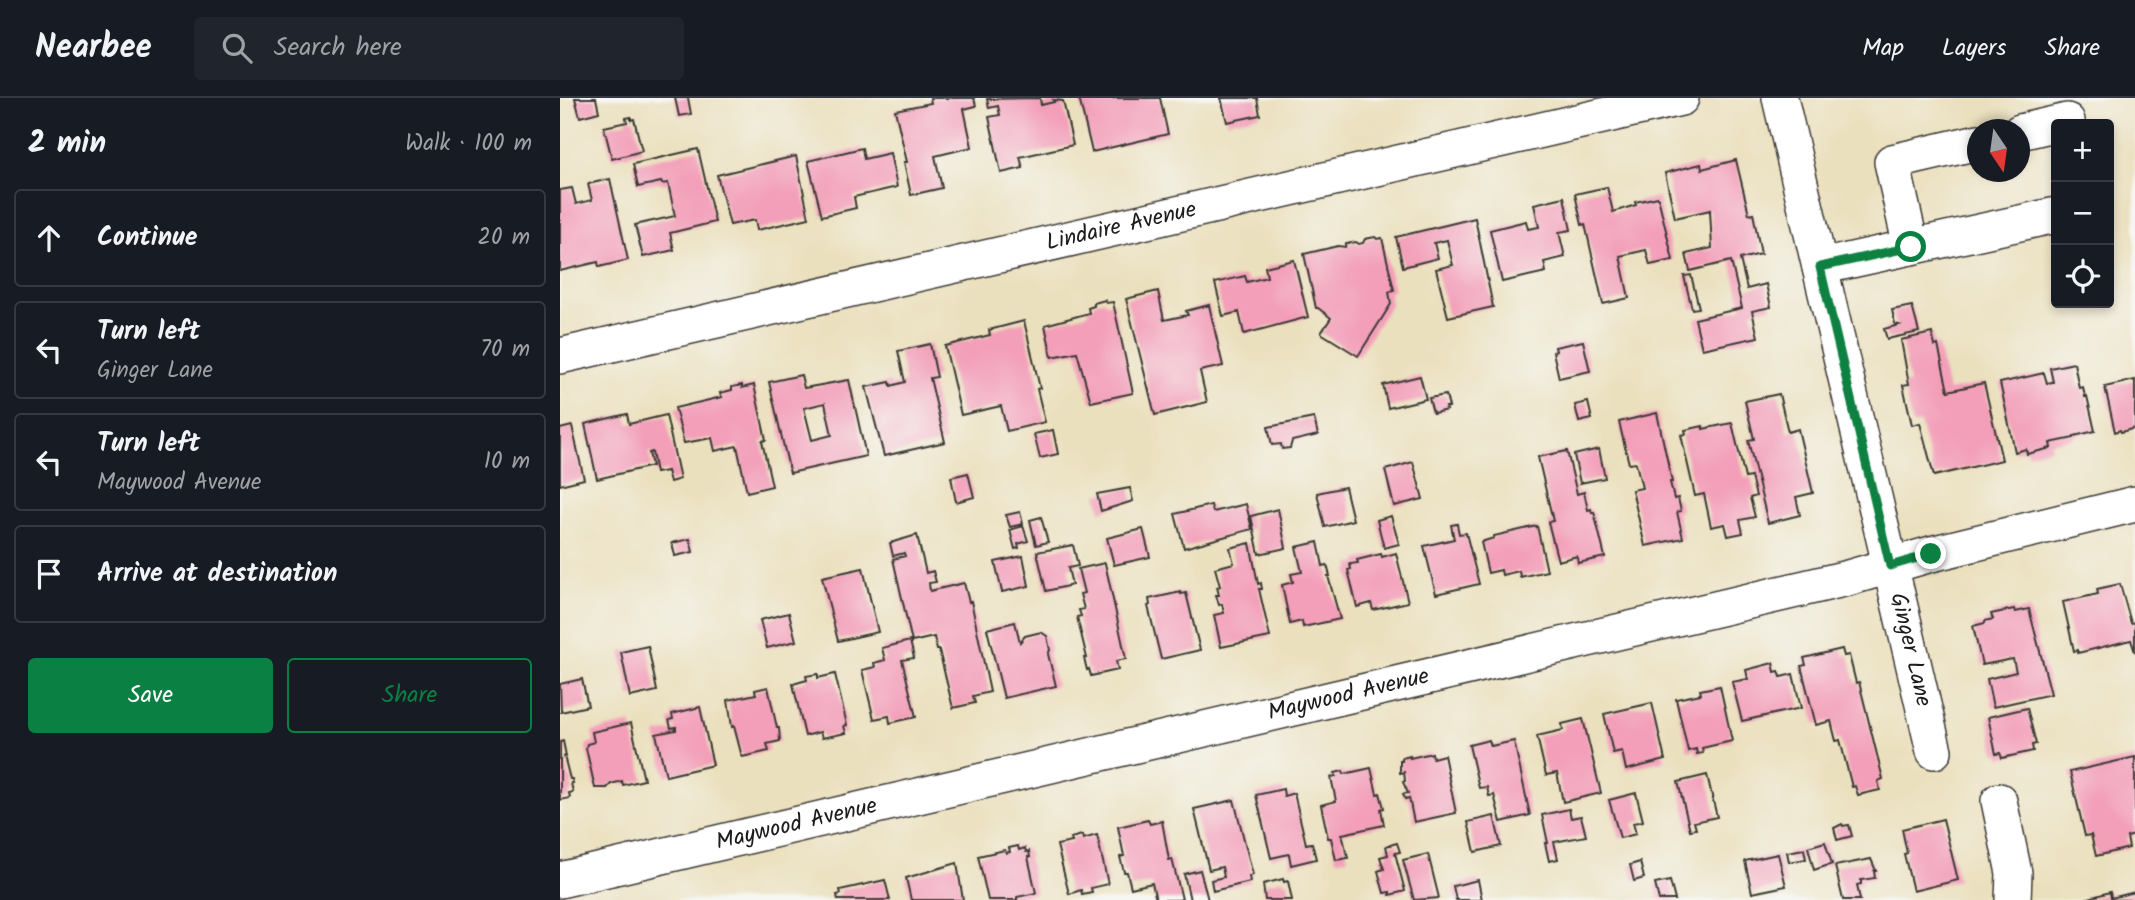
<!DOCTYPE html>
<html lang="en">
<head>
<meta charset="utf-8">
<style>
	body { margin:0; font-family:Kalam,sans-serif; background:#20242c; color:#f1f3f6 }
	.controls { position:absolute; right:21px; top:21px; display:grid; overflow:hidden; border-radius:7px; box-shadow:0 4px 10px #0003 }
	.controls button { width:63px; height:63px; display:grid; place-items:center; padding:0; border:0; border-bottom:2px solid #363941; background:#171b24; color:#f1f3f6; font:35px sans-serif }
	.compass { position:absolute; left:1407px; top:21px; width:63px; height:63px; border-radius:50%; background:#171b24; box-shadow:0 4px 10px #0003; rotate:167deg }
	.stop { position:absolute; width:21px; height:21px; margin:-16px; border:5px solid #0b8043; border-radius:50%; background:#fff }
	.stop.end { background:#0b8043; border-color:#fff; box-shadow:0 2px 7px #0008 }
	.list { margin:0; padding:0; list-style:none }
	h2 { display:flex; justify-content:space-between; align-items:center; height:91px; margin:0; padding:0 28px; font-size:30px }
	h2 small { font-size:23px; font-weight:400; color:#9ea1a6 }
	.list li { display:grid; grid-template-columns:46px 1fr auto; gap:21px; align-items:center; box-sizing:border-box; height:98px; margin:0 14px 14px; padding:0 14px; border:2px solid #363941; border-radius:7px }
	.list b { display:block; font-size:26px; white-space:nowrap }
	.list p { margin:0; font-size:23px; white-space:nowrap; color:#9ea1a6 }
	.list em { font-size:23px; font-style:normal; color:#9ea1a6 }
	.actions { display:flex; gap:14px; padding:21px 28px }
	.actions a { flex:1; padding:16px 0; border:2px solid #0b8043; border-radius:7px; text-align:center; font-size:24px; color:#0b8043 }
	.actions .main { background:#0b8043; color:#fff }
	.icon { flex:none; width:38px; height:38px; fill:none; stroke:currentColor; stroke-width:2; stroke-linecap:round; stroke-linejoin:round }
	.map { position:relative; flex:none; width:1575px; height:802px; overflow:hidden }
	header { display:flex; align-items:center; gap:42px; box-sizing:border-box; height:98px; padding:0 35px; background:#171b24; border-bottom:2px solid #363941 }
	header strong { font-size:33px }
	nav { display:flex; gap:38px; margin-inline-start:auto; font-size:24px }
	.search { width:490px; height:63px; background:#20242c; display:flex; align-items:center; gap:18px; box-sizing:border-box; padding:0 24px; border-radius:7px; color:#9ea1a6; font-size:26px }
	main { display:flex }
	aside { flex:1; background:#171b24 }
	.map>svg:first-child { display:block }
	.building { fill:#f39fb9; fill-rule:evenodd }
	.lines { fill:none; stroke-linecap:round; stroke-linejoin:round }
	.minor-casing { stroke:#3b3934; stroke-width:38 }
	.minor { stroke:#fff; stroke-width:35 }
	.route { stroke:#0b8043; stroke-width:9 }
	.labels { text-anchor:middle; dominant-baseline:central; stroke-width:6; stroke-linejoin:round; paint-order:stroke }
	.street-label { font-size:23px; fill:#1c1c1c; stroke:#f6f6f2 }
</style>
</head>
<body>
<header>
<strong>Nearbee</strong>
<div class="search"><svg class="icon" aria-label="search" viewBox="0 0 24 24"><circle cx="10" cy="10" r="6"/><path d="M15 15l6 6"/></svg>Search here</div>
<nav><a>Map</a><a>Layers</a><a>Share</a></nav>
</header>
<main>
<aside>
<h2>2 min<small>Walk · 100 m</small></h2>
<ul class="list">
<li><svg class="icon" aria-label="ahead" viewBox="0 0 24 24"><path d="M12 20V5M6 11l6-6 6 6"/></svg><div><b>Continue</b></div><em>20 m</em></li>
<li><svg class="icon" aria-label="left" viewBox="0 0 24 24"><path d="M17 20v-9H6M10 6l-5 5 5 5"/></svg><div><b>Turn left</b><p>Ginger Lane</p></div><em>70 m</em></li>
<li><svg class="icon" aria-label="left" viewBox="0 0 24 24"><path d="M17 20v-9H6M10 6l-5 5 5 5"/></svg><div><b>Turn left</b><p>Maywood Avenue</p></div><em>10 m</em></li>
<li><svg class="icon" aria-label="arrive" viewBox="0 0 24 24"><path d="M6 21V4h12l-3 4 3 4H6"/></svg><div><b>Arrive at destination</b></div></li>
</ul>
<div class="actions"><a class="main">Save</a><a>Share</a></div>
</aside>
<div class="map">
<svg width="1575" height="802" viewBox="0 0 1575 802">
	<rect width="100%" height="100%" fill="#f6f6f2"/>
	<filter id="ink" filterUnits="userSpaceOnUse"><feTurbulence type="fractalNoise" baseFrequency=".0143" numOctaves="2"/><feDisplacementMap in="SourceGraphic" scale="14" xChannelSelector="R" yChannelSelector="G"/><feConvolveMatrix kernelMatrix="1 2 1 2 8 2 1 2 1" color-interpolation-filters="sRGB"/></filter>
	<filter id="wash" filterUnits="userSpaceOnUse"><feTurbulence type="fractalNoise" baseFrequency=".00686" numOctaves="4" result="noise"/><feDisplacementMap in="SourceGraphic" scale="28" xChannelSelector="R" yChannelSelector="G"/><feGaussianBlur stdDeviation="1.57" result="paint"/><feColorMatrix in="noise" values="0 0 0 0 0 0 0 0 0 0 0 0 0 0 0 0 0 1.4 0 .05"/><feComposite in="paint" operator="in"/></filter>
	<g filter="url(#wash)">
		<rect width="100%" height="100%" fill="#ebe0be"/>
		<g id="blocks">
			<!-- building -->
			<path class="building" d="M 15,0 L 36,0 L 39,14 L 20,19 Z
				M 115,0 L 128,0 L 131,16 L 119,18 Z
				M 370,0 L 414,0 L 416,8 L 404,11 L 412,49 L 375,58 L 382,90 L 351,97 L 344,64 L 347,64 L 335,12 L 371,5 Z
				M 480,0 L 481,7 L 494,4 L 493,2 L 503,3 L 513,47 L 460,59 L 463,70 L 441,75 L 429,19 L 440,17 L 438,8 L 429,10 L 427,1 Z
				M 519,0 L 600,0 L 608,36 L 532,54 Z
				M 661,0 L 697,0 L 700,17 L 667,24 Z
				M 71,19 L 71,22 L 74,21 L 82,53 L 52,61 L 44,29 L 67,24 L 66,20 Z
				M 302,50 L 304,61 L 330,55 L 337,89 L 294,99 L 296,110 L 262,118 L 248,63 Z
				M 138,51 L 155,124 L 110,135 L 114,152 L 83,159 L 75,127 L 115,118 L 108,85 L 102,86 L 101,84 L 78,89 L 73,66 Z
				M 236,58 L 249,120 L 197,132 L 195,122 L 170,127 L 157,77 Z
				M 1176,62 L 1189,116 L 1193,115 L 1201,156 L 1180,161 L 1187,191 L 1206,186 L 1211,209 L 1192,213 L 1198,239 L 1142,251 L 1135,221 L 1182,210 L 1171,163 L 1130,173 L 1126,156 L 1152,150 L 1150,112 L 1115,120 L 1105,75 L 1141,66 L 1142,71 Z
				M 50,81 L 68,162 L 39,169 L 38,164 L 0,173 L 0,92 L 12,90 L 16,106 L 32,102 L 28,86 Z
				M 1047,89 L 1053,114 L 1076,107 L 1075,104 L 1098,99 L 1113,162 L 1090,167 L 1086,152 L 1060,158 L 1069,200 L 1043,206 L 1025,126 L 1022,127 L 1015,96 Z
				M 1004,99 L 1011,132 L 999,134 L 1005,159 L 984,164 L 986,174 L 942,184 L 930,132 L 966,123 L 968,131 L 979,129 L 974,106 Z
				M 915,120 L 933,209 L 888,219 L 876,171 L 893,167 L 887,142 L 874,145 L 878,160 L 843,169 L 836,139 Z
				M 815,139 L 817,141 L 822,140 L 834,192 L 829,194 L 831,206 L 798,258 L 761,235 L 771,220 L 758,210 L 756,210 L 744,156 L 778,148 L 785,149 L 786,146 L 796,144 L 799,146 L 803,145 L 805,141 Z
				M 734,162 L 748,219 L 684,236 L 679,214 L 663,218 L 655,185 L 685,178 L 687,184 L 707,179 L 705,169 Z
				M 1131,177 L 1139,210 L 1132,211 L 1124,178 Z
				M 598,193 L 604,222 L 628,217 L 626,213 L 649,207 L 663,268 L 640,273 L 647,304 L 595,317 L 566,201 Z
				M 545,202 L 546,205 L 553,204 L 573,295 L 531,304 L 517,254 L 492,259 L 485,227 L 529,215 L 528,210 L 534,208 L 534,205 Z
				M 1352,208 L 1359,234 L 1327,241 L 1324,231 L 1339,227 L 1335,226 L 1332,212 Z
				M 464,223 L 480,290 L 477,291 L 485,324 L 447,333 L 441,308 L 401,317 L 385,248 L 430,237 L 429,232 Z
				M 1372,235 L 1375,248 L 1378,247 L 1388,293 L 1424,285 L 1442,362 L 1374,378 L 1360,325 L 1352,327 L 1343,287 L 1349,286 L 1341,242 Z
				M 1023,243 L 1030,273 L 999,280 L 993,254 L 996,253 L 995,249 Z
				M 370,246 L 377,279 L 370,280 L 385,344 L 324,358 L 306,289 L 330,284 L 331,288 L 345,284 L 338,253 Z
				M 1514,265 L 1519,290 L 1523,289 L 1525,299 L 1527,298 L 1535,333 L 1514,338 L 1514,340 L 1490,345 L 1491,350 L 1467,356 L 1466,351 L 1455,354 L 1440,285 L 1484,275 L 1487,285 L 1493,284 L 1490,270 Z
				M 241,277 L 244,290 L 289,282 L 306,358 L 230,375 L 209,284 ZM 265,305 L 272,337 L 252,342 L 244,310 Z
				M 860,278 L 866,301 L 828,310 L 823,287 Z
				M 1575,282 L 1575,330 L 1561,334 L 1560,332 L 1555,334 L 1545,289 Z
				M 182,287 L 182,290 L 194,287 L 206,342 L 202,343 L 212,388 L 187,394 L 177,348 L 155,353 L 152,340 L 124,345 L 115,310 L 162,299 L 160,295 L 172,292 L 172,289 Z
				M 1219,296 L 1228,334 L 1238,331 L 1253,395 L 1236,399 L 1240,417 L 1208,425 L 1188,342 L 1194,341 L 1185,303 Z
				M 886,297 L 889,309 L 886,309 L 887,312 L 873,315 L 869,300 Z
				M 1028,304 L 1032,321 L 1019,324 L 1015,307 Z
				M 1097,315 L 1112,384 L 1110,384 L 1114,401 L 1118,400 L 1121,413 L 1117,414 L 1123,440 L 1085,448 L 1072,392 L 1082,390 L 1076,365 L 1069,366 L 1059,324 Z
				M 67,316 L 69,326 L 106,317 L 120,381 L 110,384 L 107,373 L 96,375 L 92,354 L 89,355 L 92,368 L 37,381 L 25,326 Z
				M 754,320 L 758,337 L 732,343 L 730,350 L 722,351 L 721,346 L 712,347 L 708,329 Z
				M 1172,325 L 1185,380 L 1191,379 L 1196,398 L 1190,400 L 1195,419 L 1180,422 L 1183,435 L 1168,438 L 1165,426 L 1151,429 L 1144,396 L 1135,398 L 1121,337 L 1126,336 L 1125,332 L 1143,328 L 1143,331 Z
				M 12,328 L 24,381 L 0,387 L 0,331 Z
				M 493,332 L 498,356 L 480,360 L 474,336 Z
				M 1039,351 L 1045,380 L 1020,385 L 1014,357 Z
				M 1007,353 L 1017,396 L 1024,394 L 1028,412 L 1031,411 L 1032,415 L 1034,414 L 1045,459 L 1018,465 L 1017,458 L 998,463 L 988,424 L 993,423 L 978,359 Z
				M 853,364 L 863,401 L 834,408 L 825,372 Z
				M 408,375 L 414,399 L 396,404 L 391,379 Z
				M 785,389 L 793,422 L 765,429 L 757,395 Z
				M 570,390 L 573,403 L 541,413 L 537,396 Z
				M 686,406 L 692,431 L 624,450 L 615,416 L 651,407 L 653,414 Z
				M 718,411 L 726,450 L 699,456 L 691,418 Z
				M 460,414 L 463,426 L 450,429 L 446,417 Z
				M 831,418 L 839,446 L 824,450 L 817,422 Z
				M 481,419 L 488,444 L 476,447 L 470,422 Z
				M 897,426 L 899,436 L 906,435 L 919,486 L 876,496 L 864,448 L 894,441 L 891,427 Z
				M 463,428 L 468,443 L 458,446 L 459,450 L 455,451 L 450,432 Z
				M 977,428 L 987,473 L 960,479 L 959,473 L 942,477 L 941,472 L 928,475 L 921,444 L 934,440 L 934,438 Z
				M 583,431 L 590,459 L 554,467 L 547,440 Z
				M 357,437 L 366,475 L 373,473 L 376,484 L 369,485 L 370,493 L 404,485 L 409,504 L 411,503 L 430,594 L 413,598 L 415,605 L 393,610 L 379,552 L 377,552 L 374,539 L 352,544 L 333,461 L 345,458 L 344,455 L 333,458 L 330,445 Z
				M 130,441 L 133,454 L 115,458 L 112,445 Z
				M 758,444 L 763,468 L 767,467 L 770,478 L 768,478 L 780,521 L 743,529 L 742,523 L 730,526 L 722,487 L 733,484 L 731,476 L 742,474 L 736,449 Z
				M 690,445 L 698,486 L 701,485 L 702,491 L 699,491 L 710,539 L 661,549 L 654,517 L 664,515 L 662,506 L 659,507 L 656,497 L 659,497 L 657,489 L 660,488 L 655,470 L 674,465 L 670,450 Z
				M 513,447 L 518,468 L 508,470 L 512,487 L 486,493 L 477,454 Z
				M 836,455 L 848,504 L 813,512 L 811,505 L 797,509 L 788,472 L 791,471 L 790,466 L 798,465 L 797,462 L 821,456 L 822,459 Z
				M 463,458 L 469,488 L 442,494 L 435,464 Z
				M 545,465 L 566,561 L 556,563 L 558,572 L 531,578 L 529,571 L 527,572 L 524,560 L 527,560 L 517,519 L 521,518 L 519,512 L 524,511 L 520,496 L 524,495 L 518,471 Z
				M 303,470 L 318,534 L 278,543 L 262,479 Z
				M 1560,486 L 1571,525 L 1575,524 L 1575,554 L 1571,542 L 1518,555 L 1518,552 L 1514,553 L 1503,504 L 1538,496 L 1537,491 Z
				M 621,494 L 621,496 L 626,495 L 640,552 L 601,561 L 588,508 L 590,507 L 589,501 Z
				M 1454,511 L 1455,514 L 1469,511 L 1491,596 L 1433,609 L 1427,581 L 1456,574 L 1453,561 L 1422,567 L 1413,528 L 1425,525 L 1425,523 L 1433,521 L 1431,516 Z
				M 229,515 L 236,543 L 207,550 L 200,522 Z
				M 455,524 L 460,544 L 465,538 L 481,534 L 487,538 L 490,552 L 488,556 L 496,588 L 444,600 L 427,531 Z
				M 350,543 L 354,560 L 342,562 L 356,619 L 330,625 L 329,618 L 314,621 L 302,572 L 315,569 L 314,565 L 325,562 L 322,550 Z
				M 88,548 L 97,593 L 70,599 L 61,554 Z
				M 1282,551 L 1284,558 L 1289,557 L 1296,585 L 1299,584 L 1323,681 L 1318,683 L 1320,692 L 1298,697 L 1295,688 L 1292,689 L 1280,642 L 1276,643 L 1271,623 L 1256,627 L 1241,568 L 1246,567 L 1244,560 Z
				M 1213,565 L 1215,574 L 1219,573 L 1221,579 L 1233,576 L 1241,610 L 1182,623 L 1172,584 L 1188,581 L 1186,572 Z
				M 258,576 L 258,580 L 275,576 L 287,627 L 284,628 L 286,635 L 262,640 L 260,634 L 245,638 L 233,586 L 247,582 L 246,578 Z
				M 22,581 L 28,608 L 1,614 L 0,586 Z
				M 1160,588 L 1172,643 L 1142,650 L 1143,655 L 1137,656 L 1136,651 L 1128,653 L 1116,601 L 1141,596 L 1140,592 Z
				M 208,589 L 217,630 L 219,630 L 220,643 L 207,646 L 209,653 L 182,659 L 174,628 L 172,629 L 168,602 L 196,596 L 195,592 Z
				M 1092,605 L 1105,662 L 1066,672 L 1062,653 L 1053,655 L 1044,616 Z
				M 140,609 L 153,667 L 106,678 L 96,636 L 116,632 L 116,629 L 111,630 L 109,622 L 113,621 L 112,616 Z
				M 1467,610 L 1476,646 L 1472,647 L 1473,653 L 1442,660 L 1440,655 L 1436,656 L 1428,619 Z
				M 1023,621 L 1041,695 L 1003,704 L 997,675 L 986,677 L 977,638 L 1003,632 L 1002,626 Z
				M 71,625 L 84,682 L 63,687 L 62,683 L 51,686 L 47,690 L 35,690 L 26,650 L 27,646 L 34,644 L 32,634 Z
				M 929,642 L 931,648 L 954,643 L 970,717 L 941,724 L 934,697 L 929,698 L 927,689 L 919,690 L 909,647 Z
				M 3,643 L 6,658 L 4,658 L 10,681 L 12,681 L 13,685 L 11,685 L 13,694 L 9,695 L 10,700 L 0,702 L 0,644 Z
				M 872,655 L 873,660 L 884,657 L 896,715 L 854,724 L 849,700 L 845,701 L 843,696 L 848,695 L 843,684 L 845,683 L 844,674 L 840,675 L 840,663 L 842,663 L 842,660 L 850,658 L 850,660 Z
				M 1575,659 L 1575,737 L 1567,739 L 1569,750 L 1536,758 L 1531,737 L 1525,738 L 1510,674 Z
				M 811,670 L 817,696 L 820,695 L 824,710 L 821,711 L 824,727 L 782,736 L 788,760 L 776,762 L 771,740 L 768,740 L 761,707 L 776,703 L 771,679 L 776,678 L 775,675 L 783,673 L 784,676 Z
				M 1147,677 L 1157,719 L 1134,724 L 1136,731 L 1130,732 L 1118,684 Z
				M 723,691 L 724,698 L 734,695 L 746,746 L 752,745 L 756,761 L 731,767 L 729,756 L 711,760 L 696,697 Z
				M 1076,695 L 1083,723 L 1073,725 L 1076,736 L 1060,740 L 1049,702 Z
				M 674,702 L 693,777 L 689,778 L 690,784 L 653,793 L 651,782 L 664,779 L 662,769 L 649,772 L 634,711 Z
				M 1009,711 L 1011,720 L 1021,718 L 1026,738 L 994,744 L 998,761 L 989,763 L 985,745 L 988,745 L 982,717 Z
				M 934,718 L 941,748 L 915,754 L 908,724 Z
				M 1383,721 L 1398,782 L 1353,793 L 1344,756 L 1347,755 L 1342,731 Z
				M 588,722 L 590,726 L 602,723 L 609,762 L 612,761 L 622,801 L 619,802 L 596,802 L 592,785 L 571,790 L 567,774 L 564,774 L 560,759 L 564,758 L 558,729 Z
				M 1282,726 L 1283,728 L 1289,727 L 1292,738 L 1277,742 L 1274,730 Z
				M 522,737 L 523,741 L 537,737 L 548,786 L 531,790 L 532,794 L 522,796 L 521,792 L 509,796 L 497,747 L 512,744 L 511,740 Z
				M 1265,744 L 1272,766 L 1254,772 L 1248,749 Z
				M 837,745 L 840,754 L 835,755 L 845,793 L 830,797 L 830,794 L 824,795 L 818,773 L 824,771 L 820,759 L 828,757 L 826,748 Z
				M 458,748 L 459,752 L 465,750 L 466,754 L 469,753 L 470,759 L 468,759 L 476,795 L 457,799 L 457,802 L 428,802 L 418,758 L 445,752 L 446,755 L 450,754 L 449,750 Z
				M 1244,751 L 1246,761 L 1229,764 L 1227,754 Z
				M 868,756 L 879,800 L 854,802 L 843,762 Z
				M 1218,756 L 1226,788 L 1192,795 L 1185,763 Z
				M 1311,761 L 1316,773 L 1314,773 L 1315,780 L 1301,782 L 1301,786 L 1297,787 L 1300,802 L 1283,802 L 1275,768 Z
				M 1080,764 L 1084,780 L 1074,783 L 1070,767 Z
				M 397,765 L 403,802 L 351,802 L 346,780 Z
				M 640,772 L 648,802 L 630,802 L 624,776 Z
				M 723,781 L 724,784 L 728,783 L 732,802 L 705,802 L 703,786 Z
				M 325,782 L 330,802 L 278,802 L 277,797 L 281,796 L 280,792 Z
				M 918,782 L 922,802 L 896,802 L 893,788 Z
				M 1110,783 L 1115,802 L 1099,802 L 1095,786 Z
				M 1550,794 L 1551,800 L 1575,794 L 1575,802 L 1522,802 Z"/>
		</g>
	</g>
	<g filter="url(#ink)">
		<use href="#blocks" fill-opacity="0" stroke="#3b3934" stroke-width="2"/>
		<g class="lines">
			<defs>
				<g id="minor">
					<path id="s1" d="M 1220,0 L 1374,653"/>
					<path d="M 1460,34 L 1507,23"/>
					<path d="M 1351,149 L 1332,64 L 1418,44"/>
					<path d="M 1260,169 L 1496,117"/>
					<path id="s2" d="M 0,258 L 1121,0"/>
					<path d="M 1439,703 L 1454,775 L 1453,802"/>
					<path id="s3" d="M 0,782 L 1288,480 L 1371,456 L 1575,406"/>
				</g>
			</defs>
			<!-- minor casing -->
			<use href="#minor" class="minor-casing"/>
			<!-- minor -->
			<use href="#minor" class="minor"/>
		</g>
	</g>
	<g class="lines" filter="url(#ink)">
		<!-- route -->
		<path class="route" d="M 1351,149 L 1260,169 L 1330,468 L 1371,456"/>
	</g>
	<g class="labels">
		<!-- street labels -->
		<g class="street-label">
			<text stroke="none"><textPath href="#s2" startOffset="576">Lindaire Avenue</textPath></text>
			<text stroke="none"><textPath href="#s1" startOffset="567">Ginger Lane</textPath></text>
			<text stroke="none"><textPath href="#s3" startOffset="810">Maywood Avenue</textPath></text>
			<text stroke="none"><textPath href="#s3" startOffset="243">Maywood Avenue</textPath></text>
		</g>
	</g>
</svg>
<div class="controls">
<button>+</button>
<button>−</button>
<button><svg class="icon" aria-label="locate" viewBox="0 0 24 24"><circle cx="12" cy="12" r="6"/><path d="M12 2v4M12 18v4M2 12h4M18 12h4"/></svg></button>
</div>
<svg class="compass" viewBox="-18 -18 36 36"><path d="M0-13l5 13h-10z" fill="#e53935"/><path d="M0 13l5-13h-10z" fill="#9ea1a6"/></svg>
<div class="stop" style="left:1351px;top:149px"></div>
<div class="stop end" style="left:1371px;top:456px"></div>
</div>
</main>
</body>
</html>
